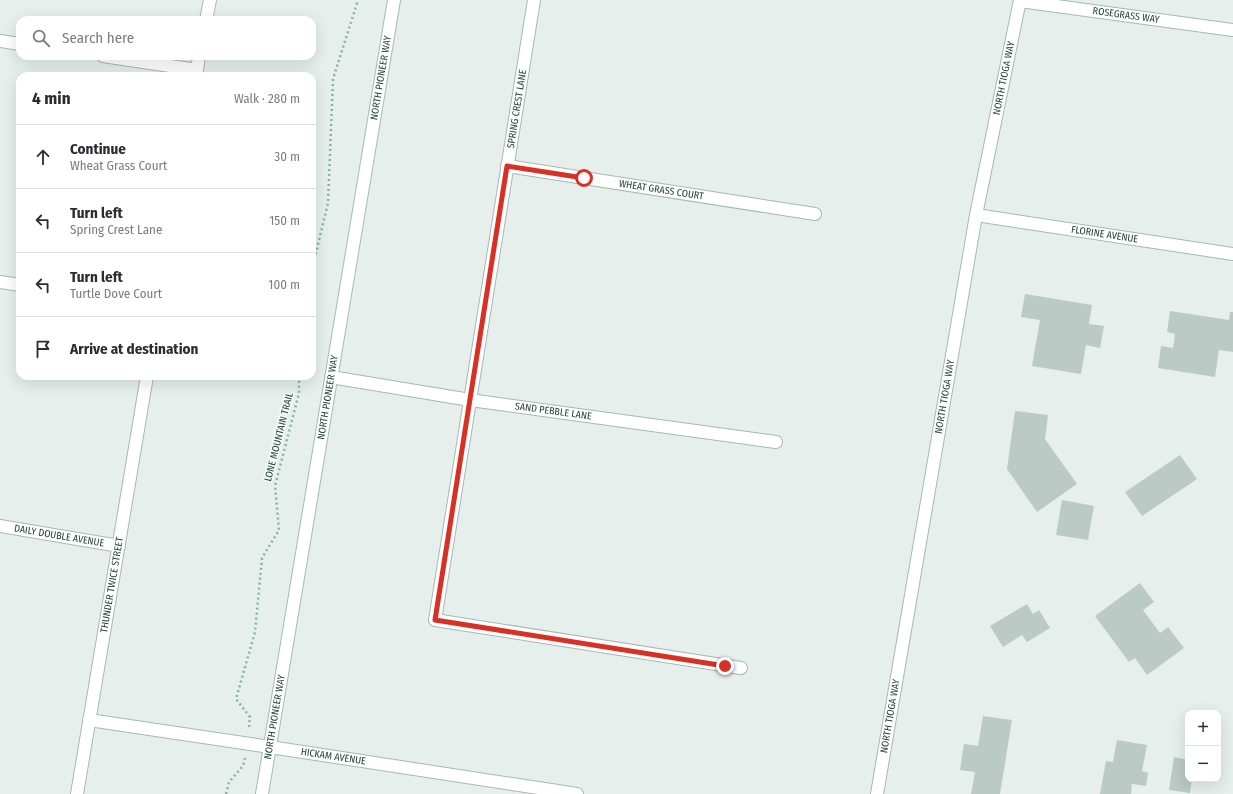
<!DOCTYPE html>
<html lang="en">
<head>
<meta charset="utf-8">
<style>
	body { margin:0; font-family:"Fira Sans Condensed",sans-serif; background:#f7f7f7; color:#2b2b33 }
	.controls { position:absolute; right:12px; bottom:12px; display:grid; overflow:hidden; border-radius:8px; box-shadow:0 4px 16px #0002 }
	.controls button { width:36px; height:36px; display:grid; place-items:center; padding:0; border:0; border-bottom:1px solid #e1e1e2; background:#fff; color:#2b2b33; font:20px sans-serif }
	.stop { position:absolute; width:12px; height:12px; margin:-9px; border:3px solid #d93025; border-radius:50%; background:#fff }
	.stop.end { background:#d93025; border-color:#fff; box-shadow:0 1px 4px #0008 }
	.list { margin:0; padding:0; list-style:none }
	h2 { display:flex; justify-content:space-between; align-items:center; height:52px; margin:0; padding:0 16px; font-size:17px }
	h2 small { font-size:13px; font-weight:400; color:#7c7c81 }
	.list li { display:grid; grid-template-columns:26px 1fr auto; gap:12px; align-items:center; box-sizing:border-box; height:64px; padding:0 16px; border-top:1px solid #e1e1e2 }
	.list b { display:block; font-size:15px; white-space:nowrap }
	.list p { margin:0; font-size:13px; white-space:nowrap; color:#7c7c81 }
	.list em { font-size:13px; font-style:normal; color:#7c7c81 }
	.icon { flex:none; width:22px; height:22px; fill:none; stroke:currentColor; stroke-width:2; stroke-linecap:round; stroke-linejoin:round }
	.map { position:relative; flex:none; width:1233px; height:794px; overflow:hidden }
	.search { position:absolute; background:#fff; box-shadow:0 4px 16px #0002; left:16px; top:16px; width:300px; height:44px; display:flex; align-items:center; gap:10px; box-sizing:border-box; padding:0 14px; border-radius:12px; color:#7c7c81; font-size:15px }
	.panel { position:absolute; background:#fff; box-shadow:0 4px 16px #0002; left:16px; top:72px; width:300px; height:308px; border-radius:12px }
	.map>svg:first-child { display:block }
	.building { fill:#bbcac4 }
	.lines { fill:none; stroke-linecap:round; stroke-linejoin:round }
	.street-casing { stroke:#a8b8b2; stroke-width:14 }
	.secondary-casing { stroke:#a4bbb3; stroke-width:14 }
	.path { stroke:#86b3a5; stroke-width:2.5; stroke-dasharray:2 3; stroke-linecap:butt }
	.street { stroke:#fff; stroke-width:12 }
	.secondary { stroke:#fff; stroke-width:12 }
	.route { stroke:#d93025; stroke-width:5 }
	.labels { text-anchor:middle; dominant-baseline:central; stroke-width:3; stroke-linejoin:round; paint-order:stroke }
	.street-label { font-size:10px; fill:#24423a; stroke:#f7fbf9 }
</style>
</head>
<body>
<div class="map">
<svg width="1233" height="794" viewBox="0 0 1233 794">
	<rect width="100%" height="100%" fill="#e6efeb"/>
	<!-- building -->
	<path class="building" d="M 1025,294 L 1092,305 L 1089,324 L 1104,326 L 1100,348 L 1086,345 L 1081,374 L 1032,366 L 1040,320 L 1021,317 Z
		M 1170,311 L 1229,320 L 1230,312 L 1233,312 L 1233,352 L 1219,350 L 1215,377 L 1158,368 L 1161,346 L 1173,348 L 1175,334 L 1167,332 Z
		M 1015,411 L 1048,415 L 1045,439 L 1077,484 L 1037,512 L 1007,469 Z
		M 1180,455 L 1197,479 L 1142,516 L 1125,492 Z
		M 1062,500 L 1094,506 L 1088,540 L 1056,535 Z
		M 1140,583 L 1154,602 L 1143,610 L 1160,633 L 1168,627 L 1184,648 L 1147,675 L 1135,658 L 1129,662 L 1095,616 Z
		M 1027,604 L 1033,614 L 1039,610 L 1050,628 L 1027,642 L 1022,635 L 1003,647 L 990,626 Z
		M 983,716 L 1012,720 L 1000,794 L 971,794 L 975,772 L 960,770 L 964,744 L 978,746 Z
		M 1117,740 L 1147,745 L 1142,771 L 1148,773 L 1146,786 L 1132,784 L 1131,794 L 1100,794 L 1106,761 L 1113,762 Z
		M 1174,757 L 1188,760 L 1188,779 L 1192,779 L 1190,793 L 1169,790 Z"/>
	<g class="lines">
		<defs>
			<g id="street">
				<path d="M 534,0 L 435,620 L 741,668"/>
				<path id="s1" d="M 1020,1 L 1233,30"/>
				<path d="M 206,20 L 210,0"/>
				<path d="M 0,41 L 20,44"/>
				<path d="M 103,56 L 197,70 L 199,56"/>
				<path id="s2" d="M 507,166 L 815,214"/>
				<path id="s3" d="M 976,215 L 1233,254"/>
				<path d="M 0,282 L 20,285"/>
				<path id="s4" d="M 331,377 L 470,400 L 776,442"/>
				<path id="s5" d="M 0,526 L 119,546"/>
				<path d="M 89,720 L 270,747"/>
				<path id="s6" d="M 77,794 L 147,376"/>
				<path id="s7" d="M 877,794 L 976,215 L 1020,0"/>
			</g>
			<g id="secondary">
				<path id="s8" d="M 270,747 L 577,794"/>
				<path id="s9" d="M 262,794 L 394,0"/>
			</g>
		</defs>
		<!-- street casing -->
		<use href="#street" class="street-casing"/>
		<!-- secondary casing -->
		<use href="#secondary" class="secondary-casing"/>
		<!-- path -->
		<path class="path" d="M 312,269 L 328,203 L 333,79 L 358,0
			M 249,727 L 250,717 L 236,699 L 255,632 L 262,558 L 279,530 L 275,486 L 299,393 L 299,376
			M 226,794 L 229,782 L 243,766 L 245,758"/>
		<!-- street -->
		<use href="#street" class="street"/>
		<!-- secondary -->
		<use href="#secondary" class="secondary"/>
	</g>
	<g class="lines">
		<!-- route -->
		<path class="route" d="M 584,178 L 507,166 L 435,620 L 725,666"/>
	</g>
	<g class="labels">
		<!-- street labels -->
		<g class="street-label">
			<text stroke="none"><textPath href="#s1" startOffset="107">ROSEGRASS WAY</textPath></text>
			<text stroke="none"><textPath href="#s9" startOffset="726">NORTH PIONEER WAY</textPath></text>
			<text stroke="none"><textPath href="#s7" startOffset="727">NORTH TIOGA WAY</textPath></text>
			<text transform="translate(517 109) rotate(-81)">SPRING CREST LANE</text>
			<text stroke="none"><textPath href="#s2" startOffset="156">WHEAT GRASS COURT</textPath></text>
			<text stroke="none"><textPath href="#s3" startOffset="130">FLORINE AVENUE</textPath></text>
			<text stroke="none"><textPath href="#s7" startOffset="403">NORTH TIOGA WAY</textPath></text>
			<text stroke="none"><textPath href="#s9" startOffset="402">NORTH PIONEER WAY</textPath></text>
			<text stroke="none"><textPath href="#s4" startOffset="225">SAND PEBBLE LANE</textPath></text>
			<text transform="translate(279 437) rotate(-76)">LONE MOUNTAIN TRAIL</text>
			<text stroke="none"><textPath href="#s5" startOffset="60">DAILY DOUBLE AVENUE</textPath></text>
			<text stroke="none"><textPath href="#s6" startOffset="212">THUNDER TWICE STREET</textPath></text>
			<text stroke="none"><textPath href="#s7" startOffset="79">NORTH TIOGA WAY</textPath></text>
			<text stroke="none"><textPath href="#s9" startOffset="78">NORTH PIONEER WAY</textPath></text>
			<text stroke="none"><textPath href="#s8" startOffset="64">HICKAM AVENUE</textPath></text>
		</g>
	</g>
</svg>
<div class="controls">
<button>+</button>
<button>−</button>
</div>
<div class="stop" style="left:584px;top:178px"></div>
<div class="stop end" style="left:725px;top:666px"></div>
<div class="search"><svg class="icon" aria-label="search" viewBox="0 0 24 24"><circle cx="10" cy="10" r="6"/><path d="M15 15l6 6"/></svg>Search here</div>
<section class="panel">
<h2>4 min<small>Walk · 280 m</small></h2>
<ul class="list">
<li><svg class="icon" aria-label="ahead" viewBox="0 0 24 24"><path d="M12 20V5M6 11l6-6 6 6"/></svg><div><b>Continue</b><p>Wheat Grass Court</p></div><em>30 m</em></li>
<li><svg class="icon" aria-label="left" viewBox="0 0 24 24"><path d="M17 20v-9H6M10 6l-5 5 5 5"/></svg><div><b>Turn left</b><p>Spring Crest Lane</p></div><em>150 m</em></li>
<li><svg class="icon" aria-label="left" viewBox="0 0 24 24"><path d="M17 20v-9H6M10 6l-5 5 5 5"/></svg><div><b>Turn left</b><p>Turtle Dove Court</p></div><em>100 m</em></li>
<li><svg class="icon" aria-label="arrive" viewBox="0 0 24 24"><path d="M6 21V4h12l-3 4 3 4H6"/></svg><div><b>Arrive at destination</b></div></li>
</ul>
</section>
</div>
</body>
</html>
